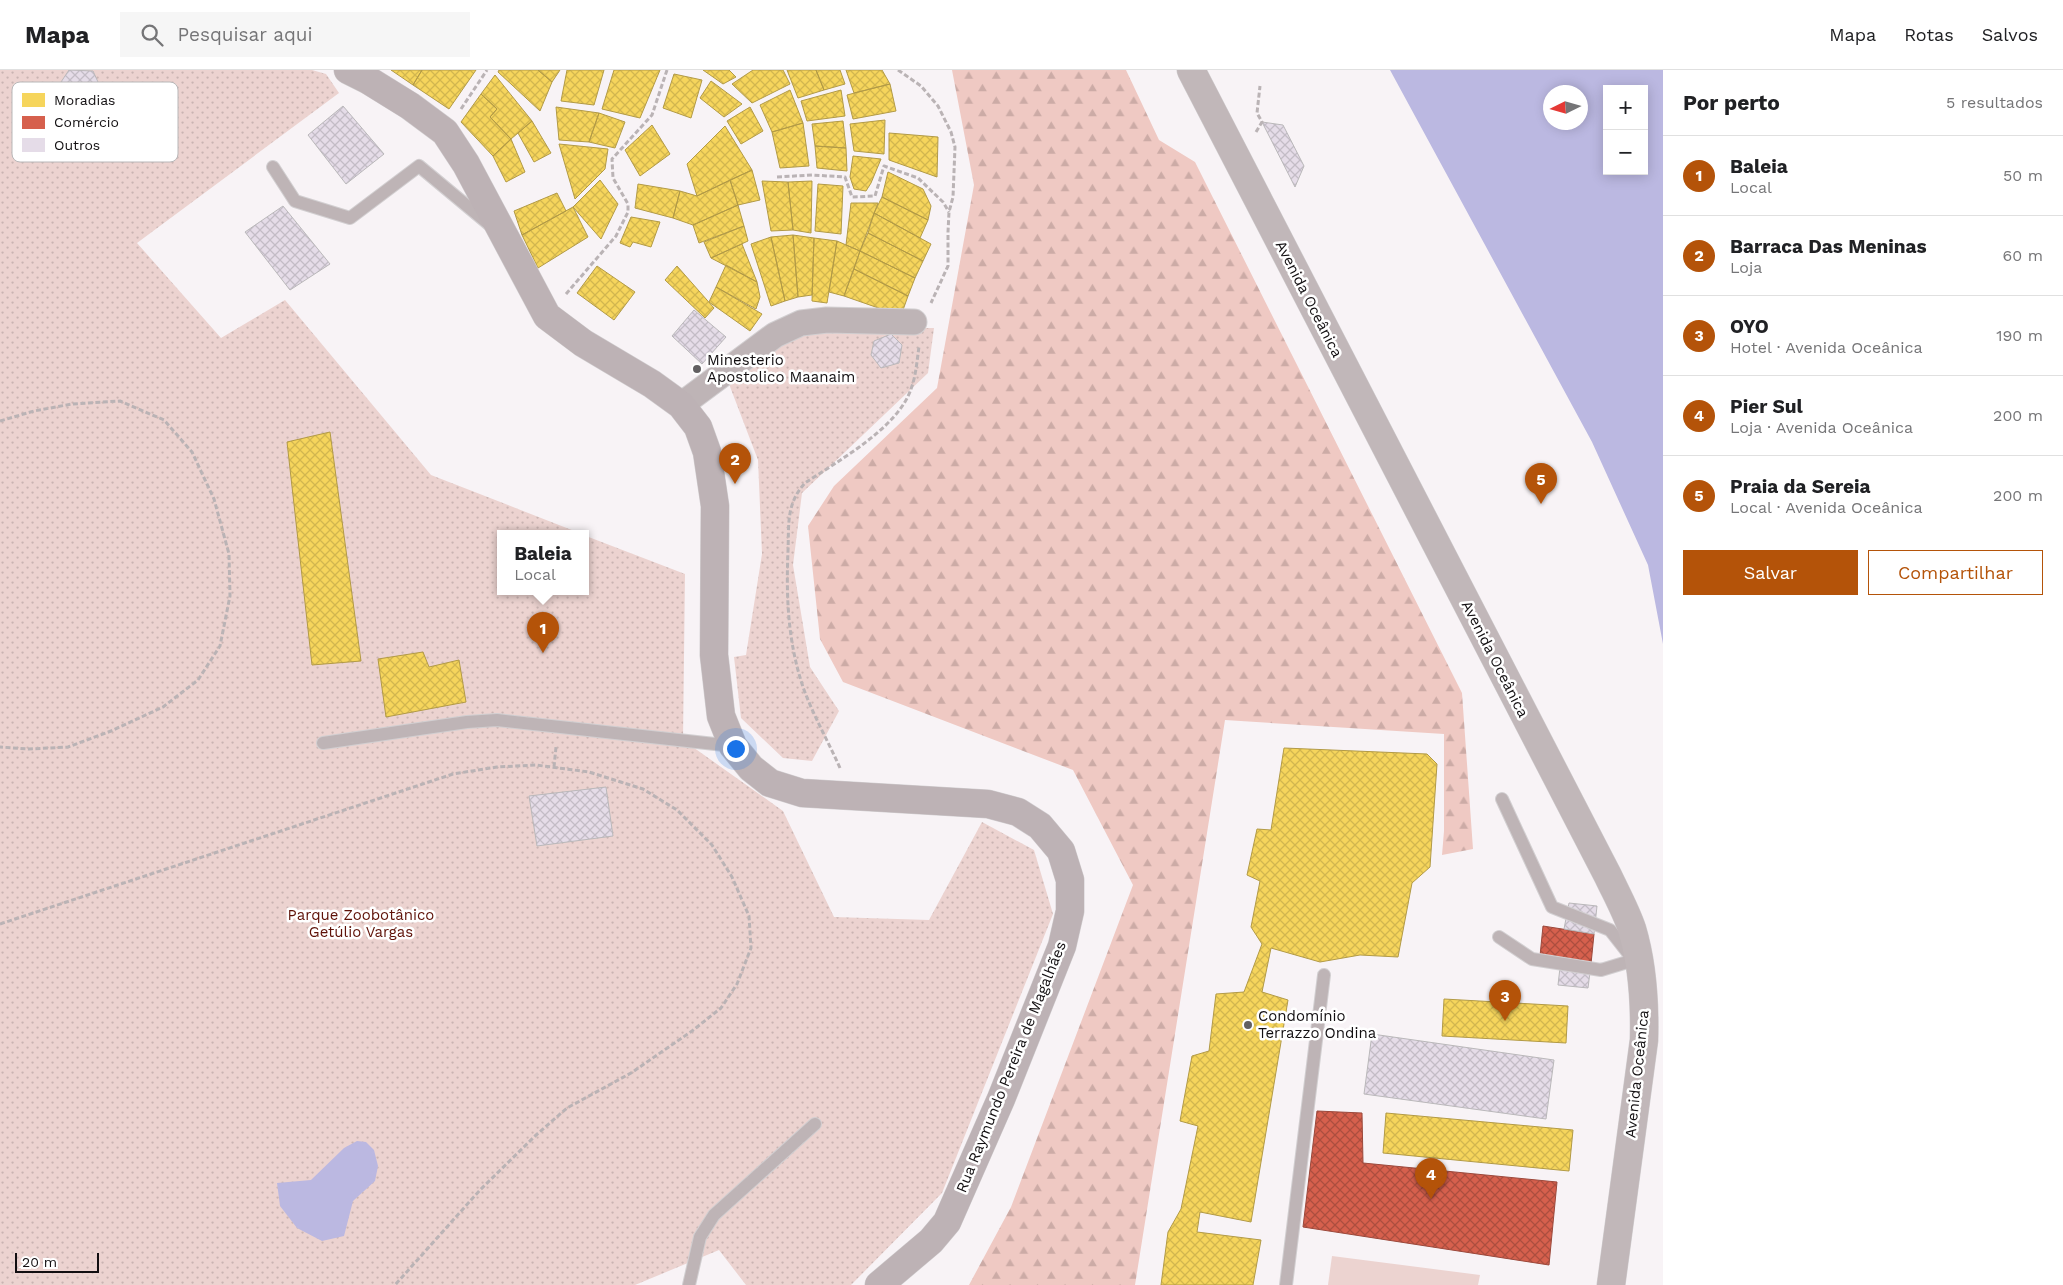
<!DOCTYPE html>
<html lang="pt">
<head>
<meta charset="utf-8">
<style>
	body { margin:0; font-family:"Work Sans",sans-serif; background:#f6f6f6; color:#202124 }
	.controls { position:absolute; right:15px; top:15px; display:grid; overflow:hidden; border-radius:0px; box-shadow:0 2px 12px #0003 }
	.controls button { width:45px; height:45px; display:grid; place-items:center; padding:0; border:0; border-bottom:1px solid #e0e0e0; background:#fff; color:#202124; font:25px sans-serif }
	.compass { position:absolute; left:1543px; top:15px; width:45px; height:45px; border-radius:50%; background:#fff; box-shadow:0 2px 12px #0003; rotate:265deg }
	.scale { position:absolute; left:15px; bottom:12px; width:84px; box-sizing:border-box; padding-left:5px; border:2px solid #120f11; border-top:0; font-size:14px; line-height:18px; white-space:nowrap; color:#120f11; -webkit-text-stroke:4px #fff; paint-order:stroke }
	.you { position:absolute; left:735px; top:678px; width:18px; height:18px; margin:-12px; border:4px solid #fff; border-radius:50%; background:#1a73e8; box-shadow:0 0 0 8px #1a73e833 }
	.badge { display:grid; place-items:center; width:32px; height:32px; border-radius:50%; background:#b45309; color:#fff; font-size:16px; font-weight:700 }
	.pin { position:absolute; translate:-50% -41px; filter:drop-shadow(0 1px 2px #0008) }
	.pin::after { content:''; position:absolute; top:26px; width:18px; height:15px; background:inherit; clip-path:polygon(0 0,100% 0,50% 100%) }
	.popup { position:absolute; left:497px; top:460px; width:92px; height:65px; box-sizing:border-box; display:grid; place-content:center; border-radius:0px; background:#fff; filter:drop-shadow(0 1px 4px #0005); font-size:16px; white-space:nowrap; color:#757577 }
	.popup b { font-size:19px; color:#202124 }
	.popup::after { content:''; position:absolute; left:50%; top:100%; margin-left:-10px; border:10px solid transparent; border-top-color:#fff }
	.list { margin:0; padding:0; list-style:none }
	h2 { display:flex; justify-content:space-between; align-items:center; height:65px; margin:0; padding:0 20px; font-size:21px }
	h2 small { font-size:16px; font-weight:400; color:#757577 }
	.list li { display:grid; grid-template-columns:32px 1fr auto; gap:15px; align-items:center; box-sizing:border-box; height:80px; padding:0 20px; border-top:1px solid #e0e0e0 }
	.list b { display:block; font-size:19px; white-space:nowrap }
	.list p { margin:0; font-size:16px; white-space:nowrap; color:#757577 }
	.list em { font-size:16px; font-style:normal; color:#757577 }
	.actions { display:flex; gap:10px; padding:15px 20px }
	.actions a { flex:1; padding:11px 0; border:1px solid #b45309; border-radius:0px; text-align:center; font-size:18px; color:#b45309 }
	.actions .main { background:#b45309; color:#fff }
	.icon { flex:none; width:28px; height:28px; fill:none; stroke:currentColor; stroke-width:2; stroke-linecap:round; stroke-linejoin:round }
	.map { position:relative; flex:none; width:1663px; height:1215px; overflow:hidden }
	header { display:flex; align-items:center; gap:30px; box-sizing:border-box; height:70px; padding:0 25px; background:#fff; border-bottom:1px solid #e0e0e0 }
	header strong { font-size:24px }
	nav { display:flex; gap:28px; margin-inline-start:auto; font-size:18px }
	.search { width:350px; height:45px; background:#f6f6f6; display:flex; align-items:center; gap:12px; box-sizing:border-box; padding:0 18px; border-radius:0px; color:#757577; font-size:19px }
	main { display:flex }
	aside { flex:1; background:#fff }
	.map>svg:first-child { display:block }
	.grass { fill:#ecd3d0 }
	.forest { fill:url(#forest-firs) }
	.park { fill:url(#park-dots) }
	.water { fill:#bbb8e1; fill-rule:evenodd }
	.homes { fill:url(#homes-cross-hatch); stroke:#b29a46 }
	.shops { fill:url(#shops-cross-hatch); stroke:#9b483b }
	.building { fill:url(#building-cross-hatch); stroke:#bab8ba }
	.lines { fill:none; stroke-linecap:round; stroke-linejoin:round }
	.lane-casing { stroke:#d2cfd1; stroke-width:14 }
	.street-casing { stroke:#d2cfd1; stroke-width:27 }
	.secondary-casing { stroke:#d2cfd1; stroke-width:29 }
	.primary-casing { stroke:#d2cfd1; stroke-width:29 }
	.path { stroke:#bab3b5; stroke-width:3; stroke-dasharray:5 2.5; stroke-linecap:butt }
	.lane { stroke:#beb4b6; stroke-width:12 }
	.street { stroke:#beb4b6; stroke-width:25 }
	.secondary { stroke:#bdb2b5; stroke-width:28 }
	.primary { stroke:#c1b7b9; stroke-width:28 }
	.poi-dot { fill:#625f61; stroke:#fff; stroke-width:2 }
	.labels { text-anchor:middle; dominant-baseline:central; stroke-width:5; stroke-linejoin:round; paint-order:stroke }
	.street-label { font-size:15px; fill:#120f11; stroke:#fff }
	.poi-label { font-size:15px; fill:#120f11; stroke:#fff; text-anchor:start }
	.park-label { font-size:15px; fill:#5e1107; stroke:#fff }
	.key { fill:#fff; stroke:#b8b7b8; stroke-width:1 }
	.key-label { font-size:14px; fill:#120f11 }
</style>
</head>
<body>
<header>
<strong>Mapa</strong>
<div class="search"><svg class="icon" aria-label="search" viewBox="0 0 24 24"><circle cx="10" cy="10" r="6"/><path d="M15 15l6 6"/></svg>Pesquisar aqui</div>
<nav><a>Mapa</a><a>Rotas</a><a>Salvos</a></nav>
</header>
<main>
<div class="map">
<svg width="1663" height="1215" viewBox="0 0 1663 1215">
	<defs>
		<pattern id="forest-firs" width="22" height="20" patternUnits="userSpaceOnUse" patternTransform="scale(1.25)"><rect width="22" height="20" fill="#efc9c3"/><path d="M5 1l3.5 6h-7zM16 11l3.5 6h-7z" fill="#ccaba6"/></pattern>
		<pattern id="park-dots" width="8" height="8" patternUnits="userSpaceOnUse" patternTransform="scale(1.25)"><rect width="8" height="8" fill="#ecd3d0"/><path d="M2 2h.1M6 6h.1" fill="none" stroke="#c9b4b2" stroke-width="1.8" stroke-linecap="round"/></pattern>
		<pattern id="homes-cross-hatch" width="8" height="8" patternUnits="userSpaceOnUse" patternTransform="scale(1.25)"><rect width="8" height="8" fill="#f6d55c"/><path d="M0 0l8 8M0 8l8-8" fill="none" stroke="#d2b64f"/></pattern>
		<pattern id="shops-cross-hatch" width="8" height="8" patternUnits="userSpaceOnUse" patternTransform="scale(1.25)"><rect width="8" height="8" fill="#d6604d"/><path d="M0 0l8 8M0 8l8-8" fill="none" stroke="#ac4e3f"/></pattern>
		<pattern id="building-cross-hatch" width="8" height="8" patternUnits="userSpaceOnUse" patternTransform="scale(1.25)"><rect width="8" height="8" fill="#e5dce8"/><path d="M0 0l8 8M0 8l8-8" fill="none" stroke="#c3bcc6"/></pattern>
	</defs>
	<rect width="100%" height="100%" fill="#f8f3f6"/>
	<!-- grass -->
	<path class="grass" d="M 1332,1186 L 1480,1205 L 1478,1215 L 1328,1215 Z"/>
	<!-- forest -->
	<path class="forest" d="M 952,0 L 1126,0 L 1159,70 L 1195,92 L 1462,623 L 1473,779 L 1442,785 L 1444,761 L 1444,664 L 1225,650 L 1135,1215 L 969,1215 L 1011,1137 L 1133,815 L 1073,700 L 843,612 L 820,569 L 808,456 L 834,416 L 937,318 L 974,115 Z"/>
	<!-- park -->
	<path class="park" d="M 0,0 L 312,0 L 326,4 L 339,23 L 137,173 L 221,268 L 285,230 L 431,405 L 582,464 L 500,464 L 500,522 L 586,522 L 586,466 L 685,504 L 683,670 L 783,741 L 834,847 L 929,850 L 982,752 L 1034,780 L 1053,844 L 942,1123 L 851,1215 L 746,1215 L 719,1180 L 635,1215 L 0,1215 Z
		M 852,258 L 934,258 L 928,303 L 802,423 L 793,495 L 810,597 L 839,641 L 812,691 L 783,688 L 741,648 L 734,587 L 746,585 L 762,484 L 758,390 L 729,314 L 801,261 Z"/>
	<!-- water -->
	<path class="water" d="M 1390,0 L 1663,0 L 1663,574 L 1648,495 L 1592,372 ZM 1607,19 L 1644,19 L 1644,101 L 1607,101 ZM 1580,22 L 1580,52 L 1550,52 L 1550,22 Z
		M 357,1071 L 366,1072 L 374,1080 L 378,1096 L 375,1111 L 353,1131 L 344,1166 L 322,1171 L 297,1158 L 280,1136 L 277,1113 L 311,1110 L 344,1078 Z"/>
	<!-- homes -->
	<path class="homes" d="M 391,0 L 422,0 L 413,15 Z
		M 422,0 L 476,0 L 449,39 L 413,15 Z
		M 499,0 L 538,0 L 552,12 L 540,41 L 498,2 Z
		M 538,0 L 560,0 L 552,12 Z
		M 567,0 L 604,0 L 594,35 L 561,31 Z
		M 614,0 L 660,0 L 640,48 L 602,39 Z
		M 703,0 L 729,0 L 736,7 L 723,14 Z
		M 753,0 L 783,0 L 790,14 L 752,33 L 732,14 Z
		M 787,0 L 816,0 L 824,20 L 798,28 Z
		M 816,0 L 840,0 L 845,14 L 824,20 Z
		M 846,0 L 882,0 L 890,14 L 854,23 Z
		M 674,4 L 702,10 L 691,48 L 663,38 Z
		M 495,5 L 532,51 L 511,69 L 490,47 L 497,39 L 481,24 Z
		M 711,11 L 742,34 L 724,47 L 700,28 Z
		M 890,14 L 896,41 L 853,49 L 847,25 Z
		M 790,20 L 803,53 L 772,62 L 760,35 Z
		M 841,20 L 845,46 L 807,51 L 801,31 Z
		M 481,24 L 497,39 L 490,47 L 511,69 L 493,86 L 461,52 Z
		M 556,37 L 599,43 L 589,72 L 559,70 Z
		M 750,37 L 763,61 L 741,74 L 727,51 Z
		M 599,43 L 625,52 L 615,78 L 589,72 Z
		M 885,50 L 884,84 L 854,81 L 850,54 Z
		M 532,51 L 551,83 L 534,92 L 518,63 Z
		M 843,51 L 846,78 L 815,76 L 812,54 Z
		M 803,53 L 809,96 L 780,98 L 772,62 Z
		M 652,55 L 670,84 L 640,106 L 625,80 Z
		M 725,56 L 752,100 L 697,126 L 687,94 Z
		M 889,63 L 938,67 L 937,107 L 889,90 Z
		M 511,69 L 525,102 L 506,112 L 493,86 Z
		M 559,74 L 608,79 L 605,99 L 575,129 Z
		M 815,76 L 846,78 L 847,101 L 817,98 Z
		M 853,86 L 881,89 L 871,113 L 866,121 L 854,119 L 850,107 Z
		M 752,100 L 760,130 L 738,135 L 730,110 Z
		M 888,102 L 923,119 L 931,136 L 928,150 L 882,127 Z
		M 600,110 L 618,134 L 601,169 L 573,137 Z
		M 730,110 L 738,135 L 693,155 L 673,148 L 680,121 L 697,126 Z
		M 762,111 L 788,112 L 793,160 L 771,161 Z
		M 812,111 L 811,163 L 793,160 L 788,112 Z
		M 638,114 L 680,121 L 673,148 L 635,138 Z
		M 818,114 L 843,116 L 841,164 L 815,161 Z
		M 557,123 L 566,141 L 522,165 L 514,141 Z
		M 882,127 L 928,150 L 920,168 L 874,143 Z
		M 851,133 L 878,133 L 860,181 L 846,175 Z
		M 738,135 L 744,156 L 699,173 L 693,155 Z
		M 573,137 L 588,167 L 538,198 L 522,165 Z
		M 874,143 L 931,174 L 923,191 L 868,163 Z
		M 631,147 L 660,152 L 651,177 L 633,172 L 630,177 L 620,173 Z
		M 744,156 L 748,171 L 711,188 L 704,172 Z
		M 868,163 L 923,191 L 915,208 L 860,181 Z
		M 793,165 L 814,168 L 812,225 L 798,227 Z
		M 793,165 L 798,227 L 785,231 L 771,167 Z
		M 771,167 L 785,231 L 771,236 L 751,174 Z
		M 814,168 L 837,171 L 827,233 L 812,231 Z
		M 837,171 L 860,181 L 844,226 L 829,222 Z
		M 742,174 L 757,212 L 711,188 Z
		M 860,181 L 915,208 L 908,226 L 854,199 Z
		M 726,195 L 757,212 L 760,227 L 756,239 L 716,217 Z
		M 597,196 L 635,222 L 614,250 L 577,223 Z
		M 677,196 L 714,238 L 705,248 L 665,210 Z
		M 854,199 L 908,226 L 903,240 L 887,241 L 844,226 Z
		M 716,217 L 762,244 L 750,261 L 709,232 Z
		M 330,362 L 361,591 L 312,595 L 287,372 Z
		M 423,582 L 429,597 L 459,590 L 466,632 L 386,647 L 378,589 Z
		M 1284,678 L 1427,684 L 1437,694 L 1430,797 L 1412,813 L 1398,887 L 1360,885 L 1320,892 L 1271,878 L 1262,922 L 1288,930 L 1251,1152 L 1200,1142 L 1197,1162 L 1261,1170 L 1253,1215 L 1161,1215 L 1168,1162 L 1181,1139 L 1198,1056 L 1180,1051 L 1192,986 L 1209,981 L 1216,924 L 1244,922 L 1262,874 L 1251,857 L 1260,811 L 1247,805 L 1257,759 L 1271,760 Z
		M 1444,929 L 1568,936 L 1566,973 L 1442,966 Z
		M 1386,1043 L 1573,1060 L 1569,1101 L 1383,1083 Z"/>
	<!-- shops -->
	<path class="shops" d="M 1543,856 L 1594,864 L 1591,894 L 1540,886 Z
		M 1317,1041 L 1362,1043 L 1363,1093 L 1557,1112 L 1549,1195 L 1303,1157 Z"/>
	<!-- building -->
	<path class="building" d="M 69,0 L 93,1 L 103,23 L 89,36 L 64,32 L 59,15 Z
		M 343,36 L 384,84 L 346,114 L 308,65 Z
		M 52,47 L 73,52 L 74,71 L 64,92 L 42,83 L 37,65 Z
		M 1262,52 L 1283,55 L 1304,96 L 1295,117 Z
		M 283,136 L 330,194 L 290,220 L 245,162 Z
		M 694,240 L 726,267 L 702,294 L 672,266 Z
		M 891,264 L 902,275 L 899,293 L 881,298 L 871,285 L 874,271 Z
		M 606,717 L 613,766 L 537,776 L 529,726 Z
		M 1569,833 L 1597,836 L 1594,864 L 1564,859 Z
		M 1561,889 L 1591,894 L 1588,918 L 1558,915 Z
		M 1372,964 L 1554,990 L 1546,1049 L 1364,1024 Z"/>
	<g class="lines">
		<defs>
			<path id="lane" d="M 273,97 L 295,131 L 350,148 L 419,96 L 490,155
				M 323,673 L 467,652 L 497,650 L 733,676
				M 1502,729 L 1552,837 L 1610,860 L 1632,888
				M 1499,867 L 1532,889 L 1601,900 L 1634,890 L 1638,895
				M 689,1215 L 700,1167 L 714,1145 L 815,1054
				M 1286,1215 L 1324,905"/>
			<path id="street" d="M 681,335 L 775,265 L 801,253 L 827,250 L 914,252"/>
			<path id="secondary" d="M 348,0 L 368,10 L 410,36 L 445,62 L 466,94 L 547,246 L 583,273 L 652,314 L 681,335 L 698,357 L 707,382 L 715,436 L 714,585 L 721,646 L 733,676 L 751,698 L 770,713 L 802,723 L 988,734 L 1018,742 L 1040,756 L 1061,781 L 1070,810 L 1070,841 L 1062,876 L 1001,1029 L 947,1152 L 931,1171 L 879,1215"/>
			<path id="primary" d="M 1191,0 L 1608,806 C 1616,823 1626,841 1632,859 C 1643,896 1645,932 1644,970 L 1611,1215"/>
		</defs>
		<!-- lane casing -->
		<use href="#lane" class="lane-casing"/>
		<!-- street casing -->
		<use href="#street" class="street-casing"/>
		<!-- secondary casing -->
		<use href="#secondary" class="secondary-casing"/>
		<!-- primary casing -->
		<use href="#primary" class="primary-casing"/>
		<!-- path -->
		<path class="path" d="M 898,0 L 921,16 L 938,36 L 951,62 L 955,77 L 953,127 L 949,142 L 948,162 L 948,196 L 931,233
			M 461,39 L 487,0
			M 1256,62 L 1262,52 L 1257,43 L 1260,16
			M 777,107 L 812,105 L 845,107 L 852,127 L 875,126 L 884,96 L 918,108 L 943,132 L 949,142
			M 566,224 L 616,166 L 628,142 L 628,134 L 613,108 L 612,89 L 652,45 L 667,0
			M 0,351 L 34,341 L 72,334 L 120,331 L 164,350 L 192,382 L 214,429 L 229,484 L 230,526 L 220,576 L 198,610 L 163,637 L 111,661 L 68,677 L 29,679 L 0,677
			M 554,697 L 556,677
			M 840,698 C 828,671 813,645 803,617 C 788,572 786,528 788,481 C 789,454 786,434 805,413 C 838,391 898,358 911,319 C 916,306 917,290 919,277
			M 0,854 L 453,704 L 497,697 L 536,695 L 589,702 L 643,719 L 677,740 L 712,775 L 732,807 L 749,846 L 751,878 L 737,914 L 721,938 L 692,961 L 631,1003 L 567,1038 L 535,1066 L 480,1120 L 395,1215"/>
		<!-- lane -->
		<use href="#lane" class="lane"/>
		<!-- street -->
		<use href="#street" class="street"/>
		<!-- secondary -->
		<use href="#secondary" class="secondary"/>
		<!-- primary -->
		<use href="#primary" class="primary"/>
	</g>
	<!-- markers -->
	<g class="poi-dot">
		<circle cx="697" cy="299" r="5"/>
		<circle cx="1248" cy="955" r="5"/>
	</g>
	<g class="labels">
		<!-- street labels -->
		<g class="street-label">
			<text transform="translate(1309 229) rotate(63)">Avenida Oceânica</text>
			<text transform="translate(1495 589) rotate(63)">Avenida Oceânica</text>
			<text transform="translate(1011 997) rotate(-68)">Rua Raymundo Pereira de Magalhães</text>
			<text transform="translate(1637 1004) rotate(-84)">Avenida Oceânica</text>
		</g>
		<!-- poi labels -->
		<g class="poi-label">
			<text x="707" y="290">Minesterio<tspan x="707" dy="17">Apostolico Maanaim</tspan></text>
			<text x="1258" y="946">Condomínio<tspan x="1258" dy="17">Terrazzo Ondina</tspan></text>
		</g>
		<!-- park labels -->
		<g class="park-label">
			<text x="361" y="845">Parque Zoobotânico<tspan x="361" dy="17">Getúlio Vargas</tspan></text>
		</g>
	</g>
	<!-- legend -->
	<rect x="12" y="12" width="166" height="80" rx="8" class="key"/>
	<rect x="22" y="23" width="23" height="14" fill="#f6d55c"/>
	<rect x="22" y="46" width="23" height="13" fill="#d6604d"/>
	<rect x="22" y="68" width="23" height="14" fill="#e5dce8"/>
	<g class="key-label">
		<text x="54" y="35">Moradias</text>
		<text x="54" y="57">Comércio</text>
		<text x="54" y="80">Outros</text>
	</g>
</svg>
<div class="controls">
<button>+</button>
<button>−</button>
</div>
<svg class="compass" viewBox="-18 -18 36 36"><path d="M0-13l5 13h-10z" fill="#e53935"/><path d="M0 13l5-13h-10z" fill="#757577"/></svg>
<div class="scale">20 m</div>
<div class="you"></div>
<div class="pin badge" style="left:543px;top:583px">1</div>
<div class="popup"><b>Baleia</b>Local</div>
<div class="pin badge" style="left:735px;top:414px">2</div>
<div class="pin badge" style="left:1505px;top:951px">3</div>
<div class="pin badge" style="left:1431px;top:1129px">4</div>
<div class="pin badge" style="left:1541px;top:434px">5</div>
</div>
<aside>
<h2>Por perto<small>5 resultados</small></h2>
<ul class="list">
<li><span class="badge">1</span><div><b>Baleia</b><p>Local</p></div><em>50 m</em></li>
<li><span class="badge">2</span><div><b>Barraca Das Meninas</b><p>Loja</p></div><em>60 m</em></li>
<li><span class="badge">3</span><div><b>OYO</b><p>Hotel · Avenida Oceânica</p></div><em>190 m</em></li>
<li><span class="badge">4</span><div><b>Pier Sul</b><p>Loja · Avenida Oceânica</p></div><em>200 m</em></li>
<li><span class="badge">5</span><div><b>Praia da Sereia</b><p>Local · Avenida Oceânica</p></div><em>200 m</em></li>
</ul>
<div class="actions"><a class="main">Salvar</a><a>Compartilhar</a></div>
</aside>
</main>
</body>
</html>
